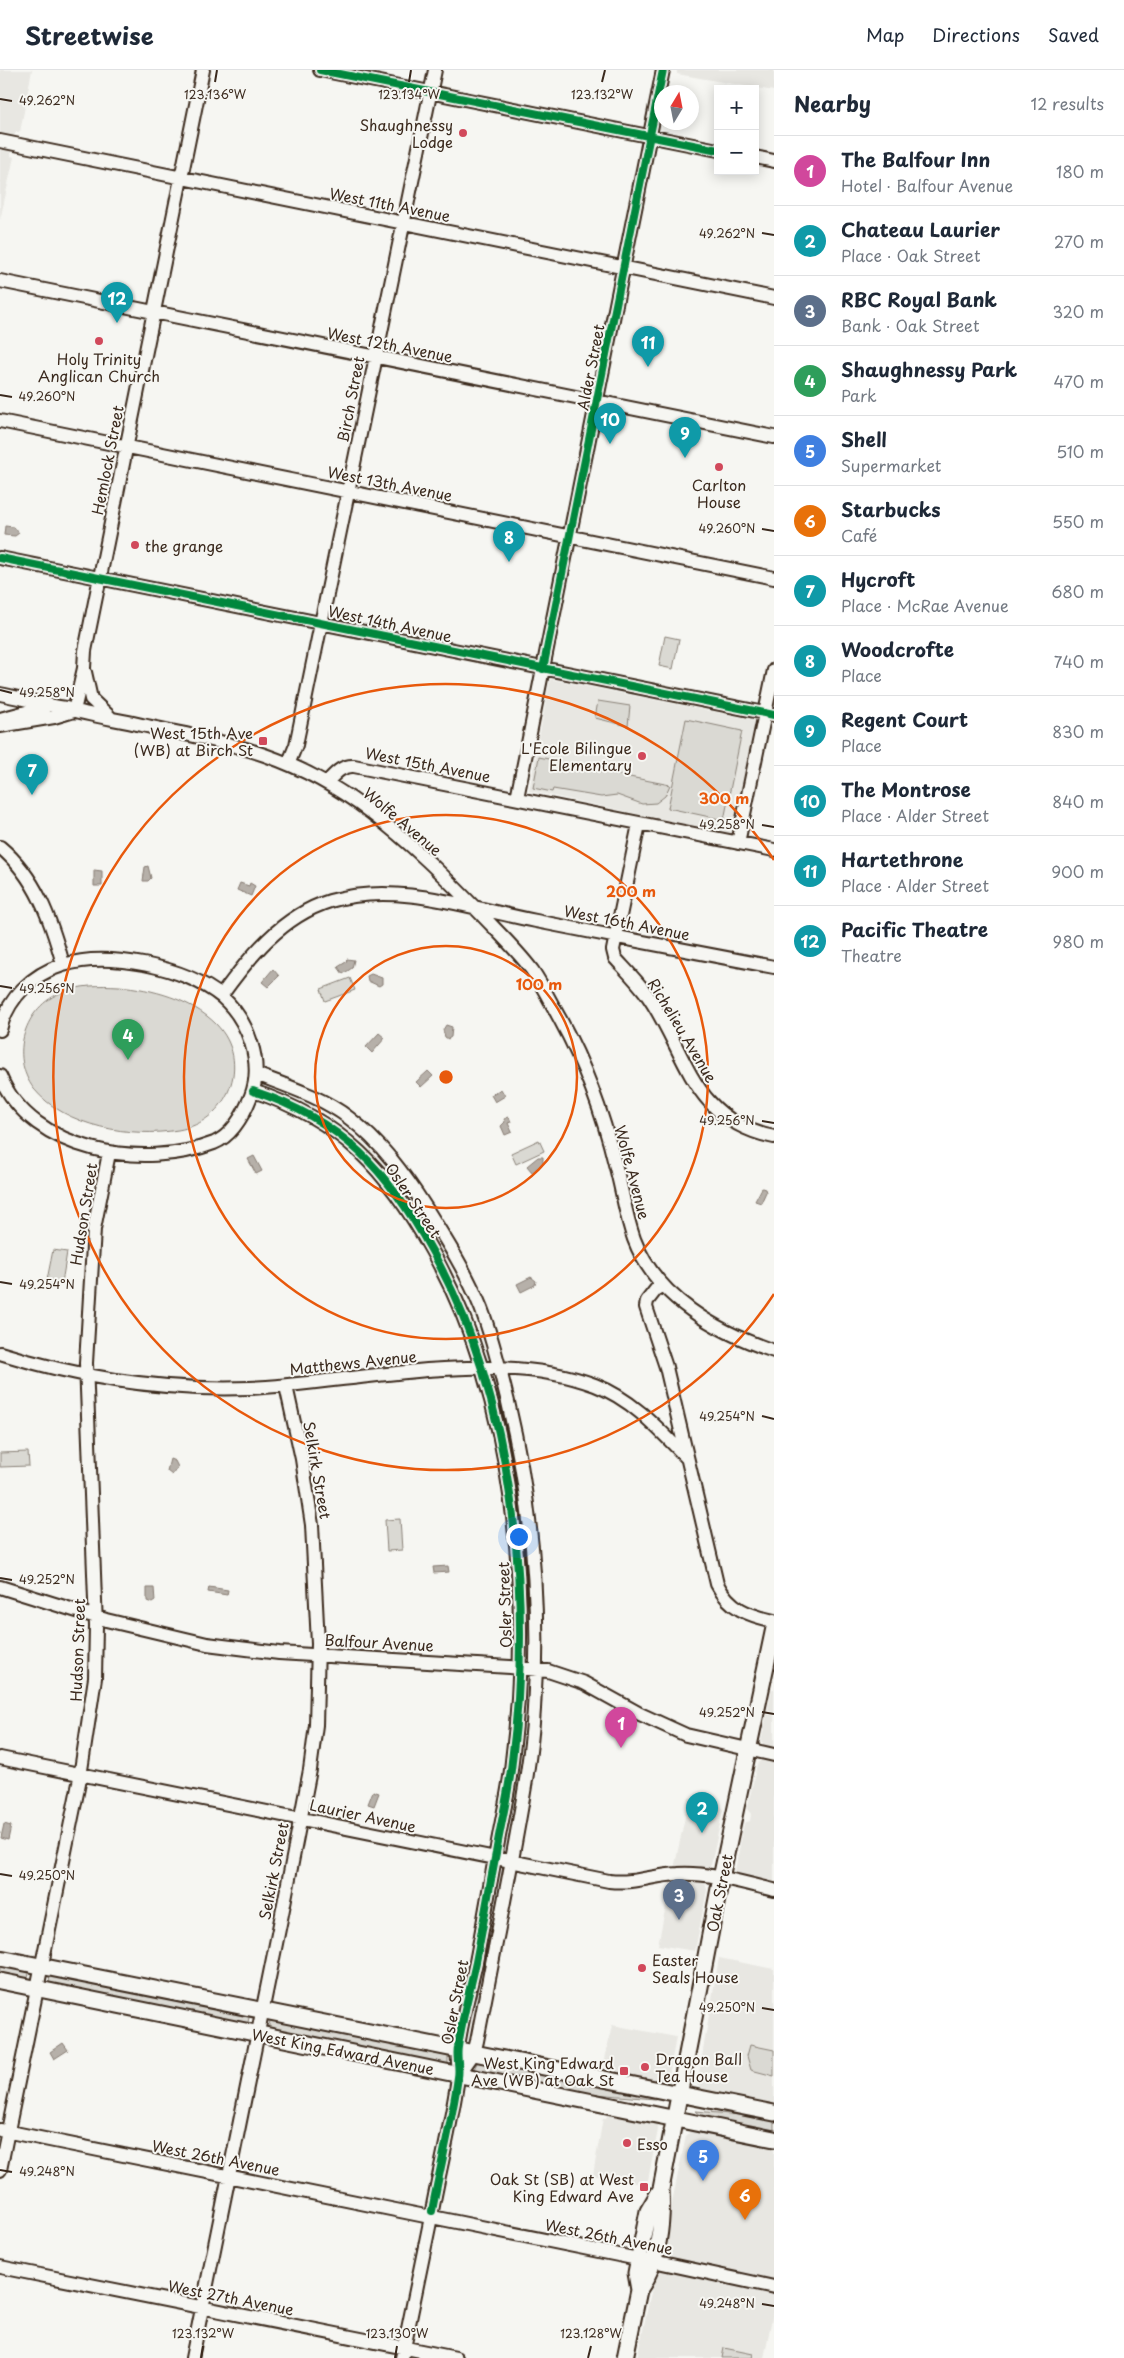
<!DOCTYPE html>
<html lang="en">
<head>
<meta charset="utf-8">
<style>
	body { margin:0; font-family:"Playpen Sans",sans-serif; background:#f6f6f7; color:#1f2937 }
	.controls { position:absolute; right:15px; top:15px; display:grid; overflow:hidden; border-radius:0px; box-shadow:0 2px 12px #0003 }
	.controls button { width:45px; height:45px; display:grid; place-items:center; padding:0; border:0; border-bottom:1px solid #e0e1e3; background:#fff; color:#1f2937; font:25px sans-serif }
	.compass { position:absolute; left:654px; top:15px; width:45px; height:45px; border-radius:50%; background:#fff; box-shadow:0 2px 12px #0003; rotate:10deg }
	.you { position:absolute; left:518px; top:1466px; width:18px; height:18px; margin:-12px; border:4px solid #fff; border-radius:50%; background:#1a73e8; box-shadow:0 0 0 8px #1a73e833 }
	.badge { display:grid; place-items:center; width:32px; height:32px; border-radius:50%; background:#d1495b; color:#fff; font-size:16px; font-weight:700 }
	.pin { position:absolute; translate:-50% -41px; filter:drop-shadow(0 1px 2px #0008) }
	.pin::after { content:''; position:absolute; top:26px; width:18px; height:15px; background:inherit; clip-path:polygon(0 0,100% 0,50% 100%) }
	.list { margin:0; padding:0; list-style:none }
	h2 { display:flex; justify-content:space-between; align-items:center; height:65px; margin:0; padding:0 20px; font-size:21px }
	h2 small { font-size:16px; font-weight:400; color:#747a83 }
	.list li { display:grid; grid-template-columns:32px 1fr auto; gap:15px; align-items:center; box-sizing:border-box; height:70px; padding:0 20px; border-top:1px solid #e0e1e3 }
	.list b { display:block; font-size:19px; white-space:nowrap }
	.list p { margin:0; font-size:16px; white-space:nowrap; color:#747a83 }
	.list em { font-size:16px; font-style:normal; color:#747a83 }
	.map { position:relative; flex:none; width:774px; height:2288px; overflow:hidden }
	header { display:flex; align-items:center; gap:30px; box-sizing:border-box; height:70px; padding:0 25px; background:#fff; border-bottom:1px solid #e0e1e3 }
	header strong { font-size:24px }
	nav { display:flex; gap:28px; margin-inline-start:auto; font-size:18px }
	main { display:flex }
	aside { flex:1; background:#fff }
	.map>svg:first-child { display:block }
	.built { fill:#e8e7e2 }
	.green { fill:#dad9d3; stroke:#8a8278 }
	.water { fill:#b6b0a9; stroke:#857a71 }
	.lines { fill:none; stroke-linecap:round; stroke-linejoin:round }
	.minor-casing { stroke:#3b2a1e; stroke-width:16 }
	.major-casing { stroke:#3b2a1e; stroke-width:19 }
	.minor { stroke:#f6f6f2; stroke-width:12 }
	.major { stroke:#f6f6f2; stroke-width:15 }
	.cycleway-casing { stroke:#f6f6f2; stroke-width:11 }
	.cycleway { stroke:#00873e; stroke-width:8 }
	.ticks { fill:none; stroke:#3b2a1e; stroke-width:2 }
	.ring { fill:none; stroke:#e8590c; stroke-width:2.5 }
	.poi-dot { fill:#d1495b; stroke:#f6f6f2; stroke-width:2 }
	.labels { text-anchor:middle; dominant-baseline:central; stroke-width:4; stroke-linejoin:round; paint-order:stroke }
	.poi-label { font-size:15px; fill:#3b2a1e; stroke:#f6f6f2; text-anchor:end }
	.street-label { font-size:15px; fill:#3b2a1e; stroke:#f6f6f2 }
	.ticks-label { font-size:12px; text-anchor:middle; fill:#3b2a1e; stroke:#f6f6f2; stroke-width:4; stroke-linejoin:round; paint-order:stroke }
	.centre { fill:#e8590c; stroke:#f6f6f2; stroke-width:2.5 }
	.ring-label { font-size:15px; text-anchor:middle; font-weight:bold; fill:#e8590c; stroke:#f6f6f2; stroke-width:4; stroke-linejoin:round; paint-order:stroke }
</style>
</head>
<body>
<header>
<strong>Streetwise</strong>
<nav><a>Map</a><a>Directions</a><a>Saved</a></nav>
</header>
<main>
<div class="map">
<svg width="774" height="2288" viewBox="0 0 774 2288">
	<rect width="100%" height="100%" fill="#f6f6f2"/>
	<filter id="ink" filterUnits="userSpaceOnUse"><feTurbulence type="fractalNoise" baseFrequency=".02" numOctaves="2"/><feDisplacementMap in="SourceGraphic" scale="10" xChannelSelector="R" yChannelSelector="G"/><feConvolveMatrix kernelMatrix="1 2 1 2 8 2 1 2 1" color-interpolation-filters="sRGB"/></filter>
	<g filter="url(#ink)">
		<!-- built -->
		<path class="built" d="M 0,0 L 32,0 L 20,62 L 16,62 L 13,68 L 0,66 Z
			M 677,0 L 774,0 L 774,21 L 677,4 Z
			M 0,77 L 11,80 L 11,86 L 14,87 L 0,150 Z
			M 550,609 L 755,650 L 733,764 L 529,721 Z
			M 772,1619 L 774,1619 L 774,1680 L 766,1677 L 761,1671 Z
			M 762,1689 L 774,1690 L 774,1813 L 739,1805 L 735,1801 L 744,1753 L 750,1751 L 751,1744 L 747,1739 L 757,1694 Z
			M 689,1728 L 720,1734 L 723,1740 L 711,1795 L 708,1798 L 674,1799 Z
			M 692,1809 L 705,1813 L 707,1820 L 695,1881 L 658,1875 L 671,1810 Z
			M 719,1888 L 774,1899 L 774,2037 L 704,2021 L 697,2015 Z
			M 612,1955 L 676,1967 L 669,2006 L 666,2011 L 660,2012 L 608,2001 L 607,1995 L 604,1994 Z
			M 608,2043 L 657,2054 L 658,2060 L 647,2115 L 593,2105 L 603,2048 L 606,2048 Z
			M 693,2059 L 774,2075 L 774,2210 L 665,2188 L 661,2184 L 686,2066 Z
			M 660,2198 L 774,2221 L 774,2238 L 764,2288 L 637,2288 L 655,2204 Z"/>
		<!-- green -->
		<path class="green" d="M 665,566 L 679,569 L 673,599 L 659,596 Z
			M 598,631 L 630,636 L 628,656 L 595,648 Z
			M 686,649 L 742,661 L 724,750 L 668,738 Z
			M 539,687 L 558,691 L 558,696 L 559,693 L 670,715 L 665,726 L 656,733 L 642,734 L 617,725 L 601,727 L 553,719 L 552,722 L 533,718 Z
			M 350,908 L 355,920 L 325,931 L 321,919 Z
			M 119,916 C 152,919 191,929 216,954 C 253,992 228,1052 178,1060 C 132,1068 65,1057 34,1019 C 9,986 24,936 63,922 C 80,915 100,915 119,916 Z
			M 539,1070 L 544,1081 L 516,1094 L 511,1083 Z
			M 53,1180 L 67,1182 L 62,1213 L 47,1210 Z
			M 28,1382 L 29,1396 L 0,1397 L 0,1383 Z
			M 400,1449 L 402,1480 L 387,1481 L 385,1450 Z
			M 0,1892 L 30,1899 L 27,1912 L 0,1907 Z
			M 51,1903 L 250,1943 L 247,1957 L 48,1916 Z
			M 271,1947 L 448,1982 L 448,1997 L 268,1959 Z
			M 750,1975 L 774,1980 L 774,2006 L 751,2000 L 747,1986 Z
			M 478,1991 L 658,2027 L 655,2029 L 584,2023 L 473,2001 Z
			M 696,2041 L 774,2048 L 774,2063 L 703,2047 Z
			M 724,2278 L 753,2284 L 752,2288 L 722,2288 Z"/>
		<!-- water -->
		<path class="water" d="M 5,456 L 14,457 L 19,463 L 15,466 L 4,465 Z
			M 148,796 L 151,808 L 148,811 L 143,811 L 145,797 Z
			M 94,800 L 102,801 L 102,816 L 94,816 Z
			M 240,813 L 249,816 L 250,813 L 255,816 L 251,826 L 237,820 Z
			M 347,889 L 354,890 L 352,898 L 343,904 L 338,897 L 346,892 Z
			M 273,899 L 279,906 L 268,917 L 262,912 Z
			M 371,904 L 382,908 L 382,914 L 379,916 L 368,911 L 367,906 Z
			M 446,955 L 452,957 L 451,967 L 448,969 L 445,967 L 443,960 Z
			M 379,963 L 385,968 L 372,983 L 366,977 Z
			M 428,1001 L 433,1006 L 421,1017 L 416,1012 Z
			M 501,1019 L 505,1026 L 495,1032 L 491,1025 Z
			M 509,1047 L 511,1052 L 508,1053 L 512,1062 L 505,1065 L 501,1056 L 505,1052 L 504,1049 Z
			M 254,1086 L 262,1101 L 256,1104 L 248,1089 Z
			M 538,1087 L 543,1087 L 543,1093 L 532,1102 L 527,1096 Z
			M 762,1118 L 765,1119 L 766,1122 L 761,1133 L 755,1131 Z
			M 531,1207 L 536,1211 L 535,1215 L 521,1222 L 517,1214 Z
			M 170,1389 L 175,1391 L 178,1397 L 172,1405 L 167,1401 Z
			M 448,1496 L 449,1502 L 434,1503 L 433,1497 Z
			M 209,1517 L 228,1520 L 227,1525 L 208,1522 Z
			M 147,1518 L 154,1518 L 155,1531 L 152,1533 L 147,1531 Z
			M 373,1721 L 379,1723 L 374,1736 L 368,1734 Z
			M 4,1754 L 11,1756 L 8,1770 L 1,1768 Z
			M 63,1973 L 68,1980 L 54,1989 L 50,1982 Z"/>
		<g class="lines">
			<defs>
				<path id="minor" d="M 320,0 L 718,80
					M 0,71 L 774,228
					M 755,87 L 774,91
					M 0,211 L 774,367
					M 0,351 L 774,508
					M 0,488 L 774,645
					M 85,602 L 91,629 L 111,648
					M 0,624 C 22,628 44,635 66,638 C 90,646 117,649 142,655 C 230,673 296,685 370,742 C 410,772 445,807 480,843 C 498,862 517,880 532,900 C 543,916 551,933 560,949 C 585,995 603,1044 615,1094 C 622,1118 625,1144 634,1169 C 656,1228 717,1262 774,1281
					M 74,641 L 84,598 L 85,581 L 203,0
					M 0,649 L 45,637
					M 0,656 L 54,647 L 74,641
					M 289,692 L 296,675 L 435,0
					M 327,712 C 335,704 342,695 354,696 L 774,780
					M 517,728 L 663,0
					M 639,754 L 613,880 L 615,888 C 625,899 636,910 645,922 C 687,979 689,1050 774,1067
					M 738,773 L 774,600
					M 0,777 C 36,807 51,850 63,894
					M 221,926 C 249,887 282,846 330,831 C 398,811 469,838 536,851 C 615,867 695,882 774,897
					M 0,960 C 7,929 32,904 63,895 C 108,881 186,897 222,927 C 248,950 264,993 251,1026 C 244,1044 233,1065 214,1073 C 144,1100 32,1083 0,1006
					M 256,1004 C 287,1016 322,1027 349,1048 C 381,1072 405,1105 426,1138 C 446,1170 467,1203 481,1238 C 493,1269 500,1300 508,1332 C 532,1433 541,1536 534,1639 C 531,1690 521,1740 512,1790 C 500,1850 489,1911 477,1971 L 474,1983 L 459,2004
					M 253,1021 C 342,1050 388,1101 432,1181 C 514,1328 533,1525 512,1691 C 509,1722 501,1752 496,1783 C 489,1819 483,1856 476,1892 C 470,1920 462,1948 458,1977 C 456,1987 460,1997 458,2007 C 452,2052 440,2097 432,2141
					M 661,1213 L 647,1231 L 646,1237 L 666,1297 L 717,1514 C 730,1539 748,1545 774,1551
					M 0,1283 C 80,1308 166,1321 250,1318 C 354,1313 496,1277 595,1315 C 632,1329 659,1359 686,1387
					M 0,1517 L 106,1550 L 207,1574 L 279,1583 L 510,1597 L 548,1601 L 584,1613 L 640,1644 L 686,1665 L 774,1685
					M 0,1688 L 609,1811 C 635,1814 653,1805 678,1804 C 710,1802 743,1813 774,1820
					M 0,2060 L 425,2146
					M 0,2100 L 79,1713 L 95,1608 L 96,1556 L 86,1293 L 94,1159 L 109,1083
					M 437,2148 L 638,2189
					M 653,2191 L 774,2217
					M 0,2197 L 456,2288
					M 192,2288 L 282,1844 L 310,1700 L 316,1655 L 318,1574 L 312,1455 L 302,1389 L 286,1316
					M 402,2288 L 430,2152"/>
				<path id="major" d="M 0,1888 L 774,2043
					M 0,1911 L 774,2069
					M 639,2220 C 659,2192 663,2152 661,2119 L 721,1808 L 774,1558
					M 625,2288 L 639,2220 L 636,2203 L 648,2141 L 661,2119"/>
			</defs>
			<!-- minor casing -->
			<use href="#minor" class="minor-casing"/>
			<!-- major casing -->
			<use href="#major" class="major-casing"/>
			<!-- minor -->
			<use href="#minor" class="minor"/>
			<!-- major -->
			<use href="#major" class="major"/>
			<defs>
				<path id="cycleway" d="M 320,0 L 718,80
					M 0,488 L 774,645
					M 543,599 L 663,0
					M 253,1021 C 342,1050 388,1101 432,1181 C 514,1328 533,1525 512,1691 C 509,1722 501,1752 496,1783 C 489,1819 483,1856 476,1892 C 470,1920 462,1948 458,1977 C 456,1987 460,1997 458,2007 C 452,2052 440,2097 432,2141"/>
			</defs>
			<!-- cycleway casing -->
			<use href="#cycleway" class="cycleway-casing"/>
			<!-- cycleway -->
			<use href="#cycleway" class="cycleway"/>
		</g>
	</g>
	<!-- ticks -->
	<path class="ticks" d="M 215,12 L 217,0M 409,12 L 411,0M 602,12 L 605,0M 0,29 L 12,31M 762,163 L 774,165M 0,325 L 12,327M 762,459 L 774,461M 0,620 L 12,623M 762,755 L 774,757M 0,916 L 12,918M 762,1051 L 774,1053M 0,1212 L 12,1214M 762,1346 L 774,1349M 0,1508 L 12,1510M 762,1642 L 774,1644M 0,1804 L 12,1806M 762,1938 L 774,1940M 0,2100 L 12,2102M 762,2234 L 774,2236M 201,2288 L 203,2276M 395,2288 L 397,2276M 588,2288 L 591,2276"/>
	<!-- distance rings -->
	<g class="ring">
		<circle cx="446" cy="1007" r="131"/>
		<circle cx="446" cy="1007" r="262"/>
		<path d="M774 1224A393 393 0 1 1 774 790"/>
	</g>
	<!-- markers -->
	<g class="poi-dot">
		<circle cx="463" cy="63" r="5"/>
		<circle cx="99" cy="271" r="5"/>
		<circle cx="719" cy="397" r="5"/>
		<circle cx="135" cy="475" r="5"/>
		<rect x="258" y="666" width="10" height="10" rx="2.5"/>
		<circle cx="642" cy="686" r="5"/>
		<circle cx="642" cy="1898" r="5"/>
		<circle cx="645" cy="1997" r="5"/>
		<rect x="619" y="1996" width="10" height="10" rx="2.5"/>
		<circle cx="627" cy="2073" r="5"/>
		<rect x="639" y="2112" width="10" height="10" rx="2.5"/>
	</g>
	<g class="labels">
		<!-- poi labels -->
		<g class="poi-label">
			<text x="453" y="54">Shaughnessy<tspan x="453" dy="17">Lodge</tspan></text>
			<text x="99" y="288" text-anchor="middle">Holy Trinity<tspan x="99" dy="17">Anglican Church</tspan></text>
			<text x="719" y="414" text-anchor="middle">Carlton<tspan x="719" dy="17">House</tspan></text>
			<text x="145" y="475" text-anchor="start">the grange</text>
			<text x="253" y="662">West 15th Ave<tspan x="253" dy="17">(WB) at Birch St</tspan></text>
			<text x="632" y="677">L'Ecole Bilingue<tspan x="632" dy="17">Elementary</tspan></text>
			<text x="652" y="1889" text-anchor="start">Easter<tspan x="652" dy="17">Seals House</tspan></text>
			<text x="655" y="1988" text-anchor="start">Dragon Ball<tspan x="655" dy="17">Tea House</tspan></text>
			<text x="614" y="1992">West King Edward<tspan x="614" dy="17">Ave (WB) at Oak St</tspan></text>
			<text x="637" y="2073" text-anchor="start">Esso</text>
			<text x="634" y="2108">Oak St (SB) at West<tspan x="634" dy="17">King Edward Ave</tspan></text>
		</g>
		<!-- street labels -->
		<g class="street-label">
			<text transform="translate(390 134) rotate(11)">West 11th Avenue</text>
			<text transform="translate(390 274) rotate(11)">West 12th Avenue</text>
			<text transform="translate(590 297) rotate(-79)">Alder Street</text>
			<text transform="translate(350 329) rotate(-79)">Birch Street</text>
			<text transform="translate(107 390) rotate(-79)">Hemlock Street</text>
			<text transform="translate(390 413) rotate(11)">West 13th Avenue</text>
			<text transform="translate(390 553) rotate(12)">West 14th Avenue</text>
			<text transform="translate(428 694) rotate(11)">West 15th Avenue</text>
			<text transform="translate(403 751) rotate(40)">Wolfe Avenue</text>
			<text transform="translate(627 852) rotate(11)">West 16th Avenue</text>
			<text transform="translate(683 960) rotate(59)">Richelieu Avenue</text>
			<text transform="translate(633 1102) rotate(75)">Wolfe Avenue</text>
			<text transform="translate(414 1130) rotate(56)">Osler Street</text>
			<text transform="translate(83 1144) rotate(-81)">Hudson Street</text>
			<text transform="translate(353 1292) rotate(-6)">Matthews Avenue</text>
			<text transform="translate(318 1400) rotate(80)">Selkirk Street</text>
			<text transform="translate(504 1535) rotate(-92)">Osler Street</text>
			<text transform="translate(379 1572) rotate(3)">Balfour Avenue</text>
			<text transform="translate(77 1580) rotate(-88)">Hudson Street</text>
			<text transform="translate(363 1745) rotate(12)">Laurier Avenue</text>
			<text transform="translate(273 1801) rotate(-79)">Selkirk Street</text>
			<text transform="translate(719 1823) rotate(-79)">Oak Street</text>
			<text transform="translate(454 1932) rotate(-79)">Osler Street</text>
			<text transform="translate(343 1981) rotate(11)">West King Edward Avenue</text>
			<text transform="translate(216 2087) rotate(11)">West 26th Avenue</text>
			<text transform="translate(609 2166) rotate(11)">West 26th Avenue</text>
			<text transform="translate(231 2227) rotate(11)">West 27th Avenue</text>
		</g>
	</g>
	<g class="ticks-label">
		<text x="215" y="29">123.136°W</text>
		<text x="409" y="29">123.134°W</text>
		<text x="602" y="29">123.132°W</text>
		<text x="47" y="35">49.262°N</text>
		<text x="727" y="168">49.262°N</text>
		<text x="47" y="331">49.260°N</text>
		<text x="727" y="463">49.260°N</text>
		<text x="47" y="627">49.258°N</text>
		<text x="727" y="759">49.258°N</text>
		<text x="47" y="923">49.256°N</text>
		<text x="727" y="1055">49.256°N</text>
		<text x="47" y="1219">49.254°N</text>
		<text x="727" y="1351">49.254°N</text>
		<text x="47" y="1514">49.252°N</text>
		<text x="727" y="1647">49.252°N</text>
		<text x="47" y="1810">49.250°N</text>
		<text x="727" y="1942">49.250°N</text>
		<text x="47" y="2106">49.248°N</text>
		<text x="727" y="2238">49.248°N</text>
		<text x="203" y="2268">123.132°W</text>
		<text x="397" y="2268">123.130°W</text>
		<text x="591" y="2268">123.128°W</text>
	</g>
	<circle cx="446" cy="1007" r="8" class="centre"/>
	<g class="ring-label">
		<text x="724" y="734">300 m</text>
		<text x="631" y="827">200 m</text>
		<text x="539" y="920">100 m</text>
	</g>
</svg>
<div class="controls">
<button>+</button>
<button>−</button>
</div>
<svg class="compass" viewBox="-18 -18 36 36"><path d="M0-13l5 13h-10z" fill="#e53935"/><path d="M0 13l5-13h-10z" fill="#747a83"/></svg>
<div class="you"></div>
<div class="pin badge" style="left:621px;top:1678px;background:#d1479c">1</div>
<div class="pin badge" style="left:702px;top:1763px;background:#0f9aa8">2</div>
<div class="pin badge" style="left:679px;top:1850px;background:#5c6f8a">3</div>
<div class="pin badge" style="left:128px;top:990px;background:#2e9e5b">4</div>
<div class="pin badge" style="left:703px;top:2111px;background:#3f7fe0">5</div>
<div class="pin badge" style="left:745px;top:2150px;background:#e8710a">6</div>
<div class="pin badge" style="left:32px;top:725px;background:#0f9aa8">7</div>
<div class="pin badge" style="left:509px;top:492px;background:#0f9aa8">8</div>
<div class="pin badge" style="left:685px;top:388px;background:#0f9aa8">9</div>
<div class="pin badge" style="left:610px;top:374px;background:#0f9aa8">10</div>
<div class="pin badge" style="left:648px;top:297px;background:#0f9aa8">11</div>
<div class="pin badge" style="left:117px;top:253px;background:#0f9aa8">12</div>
</div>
<aside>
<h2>Nearby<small>12 results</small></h2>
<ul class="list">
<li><span class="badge" style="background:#d1479c">1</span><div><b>The Balfour Inn</b><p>Hotel · Balfour Avenue</p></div><em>180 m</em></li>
<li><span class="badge" style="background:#0f9aa8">2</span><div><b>Chateau Laurier</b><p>Place · Oak Street</p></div><em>270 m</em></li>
<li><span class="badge" style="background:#5c6f8a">3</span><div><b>RBC Royal Bank</b><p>Bank · Oak Street</p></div><em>320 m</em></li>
<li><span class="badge" style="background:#2e9e5b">4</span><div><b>Shaughnessy Park</b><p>Park</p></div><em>470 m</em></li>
<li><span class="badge" style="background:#3f7fe0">5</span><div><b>Shell</b><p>Supermarket</p></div><em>510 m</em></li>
<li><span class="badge" style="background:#e8710a">6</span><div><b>Starbucks</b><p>Café</p></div><em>550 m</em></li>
<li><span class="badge" style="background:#0f9aa8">7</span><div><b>Hycroft</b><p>Place · McRae Avenue</p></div><em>680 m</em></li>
<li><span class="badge" style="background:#0f9aa8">8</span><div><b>Woodcrofte</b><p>Place</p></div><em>740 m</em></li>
<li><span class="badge" style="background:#0f9aa8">9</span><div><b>Regent Court</b><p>Place</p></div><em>830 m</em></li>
<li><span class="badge" style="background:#0f9aa8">10</span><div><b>The Montrose</b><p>Place · Alder Street</p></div><em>840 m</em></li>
<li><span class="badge" style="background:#0f9aa8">11</span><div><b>Hartethrone</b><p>Place · Alder Street</p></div><em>900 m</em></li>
<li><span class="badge" style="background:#0f9aa8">12</span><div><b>Pacific Theatre</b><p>Theatre</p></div><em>980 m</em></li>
</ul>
</aside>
</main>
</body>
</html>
